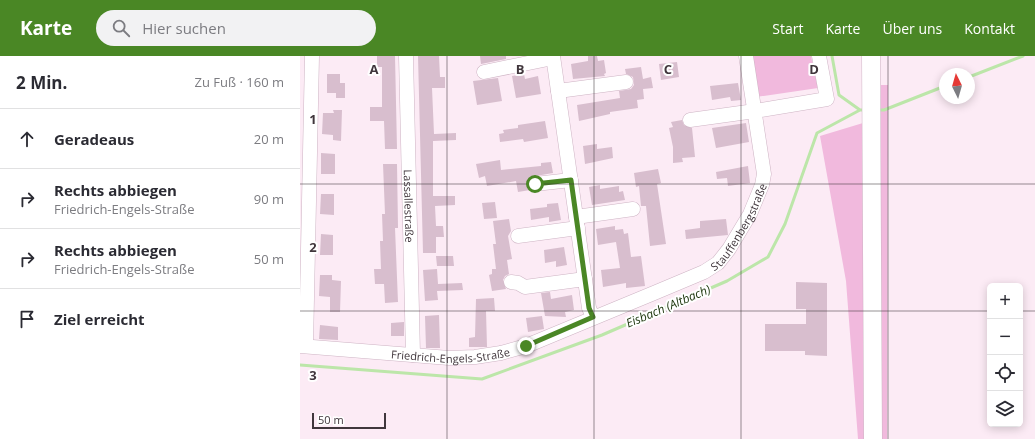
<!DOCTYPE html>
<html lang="de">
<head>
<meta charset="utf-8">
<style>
	body { margin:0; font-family:"Open Sans",sans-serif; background:#f2f2f3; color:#2b2b33 }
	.controls { position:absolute; right:12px; bottom:12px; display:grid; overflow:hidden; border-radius:6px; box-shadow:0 2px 10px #0003 }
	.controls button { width:36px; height:36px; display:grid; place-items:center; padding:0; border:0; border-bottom:1px solid #e1e1e2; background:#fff; color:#2b2b33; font:20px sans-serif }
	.compass { position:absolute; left:639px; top:12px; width:36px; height:36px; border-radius:50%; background:#fff; box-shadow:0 2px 10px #0003; rotate:355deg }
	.scale { position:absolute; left:12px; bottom:10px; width:74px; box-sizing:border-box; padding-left:4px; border:2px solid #40363c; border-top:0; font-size:11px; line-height:14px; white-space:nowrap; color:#40363c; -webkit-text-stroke:3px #fff; paint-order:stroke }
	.stop { position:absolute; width:12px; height:12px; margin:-9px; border:3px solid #4a8725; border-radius:50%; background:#fff }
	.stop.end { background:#4a8725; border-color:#fff; box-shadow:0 1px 4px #0008 }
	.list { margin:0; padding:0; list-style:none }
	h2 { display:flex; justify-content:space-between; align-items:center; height:52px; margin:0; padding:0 16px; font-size:17px }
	h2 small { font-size:13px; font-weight:400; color:#7c7c81 }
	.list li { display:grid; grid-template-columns:26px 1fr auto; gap:12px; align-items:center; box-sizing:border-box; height:60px; padding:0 16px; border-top:1px solid #e1e1e2 }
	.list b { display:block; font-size:15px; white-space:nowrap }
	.list p { margin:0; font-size:13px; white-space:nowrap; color:#7c7c81 }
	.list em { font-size:13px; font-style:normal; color:#7c7c81 }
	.icon { flex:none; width:22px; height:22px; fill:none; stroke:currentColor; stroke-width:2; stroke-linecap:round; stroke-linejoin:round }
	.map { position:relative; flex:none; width:735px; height:383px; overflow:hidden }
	header { display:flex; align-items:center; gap:24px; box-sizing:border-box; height:56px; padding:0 20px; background:#4a8725; color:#fff }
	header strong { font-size:19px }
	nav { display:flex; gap:22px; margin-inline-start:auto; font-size:14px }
	.search { width:280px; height:36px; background:#f2f2f3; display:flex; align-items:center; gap:10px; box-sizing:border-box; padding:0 14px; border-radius:22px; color:#7c7c81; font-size:15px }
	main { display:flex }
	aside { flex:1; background:#fff }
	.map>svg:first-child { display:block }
	.green { fill:#f1b9dd }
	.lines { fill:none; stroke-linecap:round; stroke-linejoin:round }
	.stream { stroke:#bce6a9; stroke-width:3 }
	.building { fill:#d8bece }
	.minor-casing { stroke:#ceb4c4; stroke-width:15 }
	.major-casing { stroke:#ceb4c4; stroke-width:19 }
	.minor { stroke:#fff; stroke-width:14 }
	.major { stroke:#fff; stroke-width:18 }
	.route { stroke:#4a8725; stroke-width:5 }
	.grid { fill:none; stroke:#40363c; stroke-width:1; stroke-opacity:0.55 }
	.labels { text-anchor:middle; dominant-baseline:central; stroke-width:4; stroke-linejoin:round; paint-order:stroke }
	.street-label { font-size:11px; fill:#40363c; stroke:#fff }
	.water-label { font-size:12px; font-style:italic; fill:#193309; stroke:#fff }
	.grid-label { font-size:13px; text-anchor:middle; font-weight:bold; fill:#40363c; stroke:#fff; stroke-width:4; stroke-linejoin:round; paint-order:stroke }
</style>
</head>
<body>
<header>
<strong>Karte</strong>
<div class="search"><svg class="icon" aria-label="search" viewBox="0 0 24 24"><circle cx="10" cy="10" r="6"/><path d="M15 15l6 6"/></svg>Hier suchen</div>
<nav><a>Start</a><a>Karte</a><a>Über uns</a><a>Kontakt</a></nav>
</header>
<main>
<aside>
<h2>2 Min.<small>Zu Fuß · 160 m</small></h2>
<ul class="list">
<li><svg class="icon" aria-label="ahead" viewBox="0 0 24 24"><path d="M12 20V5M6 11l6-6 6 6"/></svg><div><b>Geradeaus</b></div><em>20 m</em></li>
<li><svg class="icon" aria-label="right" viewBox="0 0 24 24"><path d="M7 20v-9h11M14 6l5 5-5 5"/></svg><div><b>Rechts abbiegen</b><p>Friedrich-Engels-Straße</p></div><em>90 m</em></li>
<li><svg class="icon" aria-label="right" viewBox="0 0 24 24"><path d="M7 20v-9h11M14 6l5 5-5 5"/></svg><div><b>Rechts abbiegen</b><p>Friedrich-Engels-Straße</p></div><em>50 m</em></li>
<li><svg class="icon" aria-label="arrive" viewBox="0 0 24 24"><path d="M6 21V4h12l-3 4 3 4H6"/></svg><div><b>Ziel erreicht</b></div></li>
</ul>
</aside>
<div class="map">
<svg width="735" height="383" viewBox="0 0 735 383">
	<rect width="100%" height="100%" fill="#fcebf5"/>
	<!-- green -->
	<path class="green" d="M 450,0 L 511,0 L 518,32 L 456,41 Z
		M 581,29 L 588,29 L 587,383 L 580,383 Z
		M 563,67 L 566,383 L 558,383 L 546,225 L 520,80 Z"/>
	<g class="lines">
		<!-- stream -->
		<path class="stream" d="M 532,0 L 539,39 L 560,54
			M 669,21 L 723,0
			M 578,54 L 584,54 L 645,30
			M 0,309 L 182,323 L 302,279 L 427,225 L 468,201 L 485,168 L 517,77 L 560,54 L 566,54"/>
	</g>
	<!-- building -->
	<path class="building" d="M 77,0 L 95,0 L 97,93 L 85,93 L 84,65 L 70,65 L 70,51 L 82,51 L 82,11 L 77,11 Z
		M 118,0 L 139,0 L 140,21 L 145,21 L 145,32 L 132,32 L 134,78 L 156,77 L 156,84 L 133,85 L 133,140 L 155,140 L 155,149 L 135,150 L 136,170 L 143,170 L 144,181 L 136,181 L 136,197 L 123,197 Z
		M 180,0 L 206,0 L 206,3 L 181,8 Z
		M 288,0 L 297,0 L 298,5 L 304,4 L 306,17 L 304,18 L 305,20 L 273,23 L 271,8 L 288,5 Z
		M 377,6 L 379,21 L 361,24 L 359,8 Z
		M 341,11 L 343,23 L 351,21 L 353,32 L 343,33 L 344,43 L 337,44 L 338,52 L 310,56 L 310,58 L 279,65 L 277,49 L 320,42 L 319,35 L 331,33 L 334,29 L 333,21 L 326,18 L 325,13 Z
		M 27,18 L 40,18 L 40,27 L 45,27 L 45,42 L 36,42 L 36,37 L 27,37 Z
		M 224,18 L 225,23 L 238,20 L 241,38 L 216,42 L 212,20 Z
		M 198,22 L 202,45 L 177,49 L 173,25 Z
		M 438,27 L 441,44 L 431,45 L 430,41 L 412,44 L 410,30 Z
		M 33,54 L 42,54 L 41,85 L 33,84 L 33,79 L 22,78 L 23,57 L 34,57 Z
		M 382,64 L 384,69 L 392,72 L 395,101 L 382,102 L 383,106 L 373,107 L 373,91 L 369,72 L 373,71 L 371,66 Z
		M 245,65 L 248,82 L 224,86 L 223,83 L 200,86 L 199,78 L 204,77 L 203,74 L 218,72 L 218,69 Z
		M 446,67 L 449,86 L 416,92 L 412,72 Z
		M 297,88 L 297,93 L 312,91 L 313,102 L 285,108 L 283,90 Z
		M 21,97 L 35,98 L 35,118 L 21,118 Z
		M 200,104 L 201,114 L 241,110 L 241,107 L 251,106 L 253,117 L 230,121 L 227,129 L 230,134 L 218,136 L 216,125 L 187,130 L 185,120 L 179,122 L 176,108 Z
		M 83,108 L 97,108 L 98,172 L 95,172 L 98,246 L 85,247 L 84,228 L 75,228 L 74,213 L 81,213 L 80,185 L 83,185 L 82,158 L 85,158 Z
		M 448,110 L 450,127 L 428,130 L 427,122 L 417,123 L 416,116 Z
		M 358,113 L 361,127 L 357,128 L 366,188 L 350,190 L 346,150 L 341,150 L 339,130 L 336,131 L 334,117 Z
		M 300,129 L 300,133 L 319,130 L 319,136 L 323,135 L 325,144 L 292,149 L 289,131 Z
		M 21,138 L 34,138 L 34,159 L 20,158 Z
		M 195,146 L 197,162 L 184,163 L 182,147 Z
		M 258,147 L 261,164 L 249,166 L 249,161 L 231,164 L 230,153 L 247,151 L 247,148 Z
		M 209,163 L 211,175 L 208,180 L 212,203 L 207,204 L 209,218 L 205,220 L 203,224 L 206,233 L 192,235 L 189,219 L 192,218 L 192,213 L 196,213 L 193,188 L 196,188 L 193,165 Z
		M 426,163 L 428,179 L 386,183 L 385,174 L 400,172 L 400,165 Z
		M 315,170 L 315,174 L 323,173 L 324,178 L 328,177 L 331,201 L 341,200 L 345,230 L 326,232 L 326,227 L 303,231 L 301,214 L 320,212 L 316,186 L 298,189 L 296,173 Z
		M 21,178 L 33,179 L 33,199 L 20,199 Z
		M 264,191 L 267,209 L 256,211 L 256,205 L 245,207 L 244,194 Z
		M 136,200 L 153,200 L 154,210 L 137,210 Z
		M 137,213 L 138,228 L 162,227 L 163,234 L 137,235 L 138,244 L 125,245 L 123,214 Z
		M 20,219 L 32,219 L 32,224 L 41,225 L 40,256 L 30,256 L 30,241 L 19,240 Z
		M 496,226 L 527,227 L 527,300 L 505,299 L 505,295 L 465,295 L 465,268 L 506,268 L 506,253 L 496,253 Z
		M 250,236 L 251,243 L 272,239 L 274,254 L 265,256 L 266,261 L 245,260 L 241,237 Z
		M 194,242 L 195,255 L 186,255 L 187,291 L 169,291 L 169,282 L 175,281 L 176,243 Z
		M 139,259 L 140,292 L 126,292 L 125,260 Z
		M 242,260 L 244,273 L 228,276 L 226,262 Z
		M 104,266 L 104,280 L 91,280 L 91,267 Z
		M 20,269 L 38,271 L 38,284 L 19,283 Z"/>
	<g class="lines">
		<defs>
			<g id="minor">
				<path id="s1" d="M 106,0 L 113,299"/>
				<path d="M 253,0 L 289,252 L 293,261"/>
				<path d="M 184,16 L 253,2"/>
				<path d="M 258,35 L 326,26"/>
				<path d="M 390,64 L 455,55 L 527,43 L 519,0"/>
				<path d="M 235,128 L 271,124"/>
				<path d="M 276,161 L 333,153"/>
				<path d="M 218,180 L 278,172"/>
				<path d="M 211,226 L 218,227 L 225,231 L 285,223"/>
				<path id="s2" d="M 0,290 L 149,302 L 175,301 L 201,297 L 226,290 L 354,237 L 404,216 L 418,207 L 429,193 L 450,158 L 462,129 L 464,118 L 446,0"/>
				<path d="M 6,290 L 12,0"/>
			</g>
			<path id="major" d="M 571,0 L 573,383"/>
		</defs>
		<!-- minor casing -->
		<use href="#minor" class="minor-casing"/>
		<!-- major casing -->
		<use href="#major" class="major-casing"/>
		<!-- minor -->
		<use href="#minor" class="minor"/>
		<!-- major -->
		<use href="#major" class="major"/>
	</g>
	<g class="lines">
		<!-- route -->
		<path class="route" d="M 226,290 L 293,261 L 289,252 L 271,124 L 235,128"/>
	</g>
	<!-- grid -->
	<path class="grid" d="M 147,0 L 147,383M 294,0 L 294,383M 441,0 L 441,383M 588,0 L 588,383M 0,128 L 735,128M 0,255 L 690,255M 720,255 L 735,255"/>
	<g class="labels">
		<!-- street labels -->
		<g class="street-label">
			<text stroke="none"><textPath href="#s1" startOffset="150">Lassallestraße</textPath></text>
			<text stroke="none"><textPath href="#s2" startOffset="479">Stauffenbergstraße</textPath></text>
			<text stroke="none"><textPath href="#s2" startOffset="151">Friedrich-Engels-Straße</textPath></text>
		</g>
		<!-- water labels -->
		<g class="water-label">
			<text transform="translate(368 250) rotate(-23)">Eisbach (Altbach)</text>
		</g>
	</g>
	<g class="grid-label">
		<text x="74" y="18">A</text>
		<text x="220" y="18">B</text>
		<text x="368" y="18">C</text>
		<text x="514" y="18">D</text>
		<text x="13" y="68">1</text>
		<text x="13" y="196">2</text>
		<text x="13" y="324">3</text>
	</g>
</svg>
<div class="controls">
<button>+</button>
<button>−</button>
<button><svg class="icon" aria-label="locate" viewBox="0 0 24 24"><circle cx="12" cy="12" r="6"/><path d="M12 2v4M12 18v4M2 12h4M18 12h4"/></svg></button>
<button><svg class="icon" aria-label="layers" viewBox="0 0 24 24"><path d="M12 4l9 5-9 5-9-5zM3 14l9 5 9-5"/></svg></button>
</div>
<svg class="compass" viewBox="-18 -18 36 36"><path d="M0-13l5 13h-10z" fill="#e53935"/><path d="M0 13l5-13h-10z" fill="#7c7c81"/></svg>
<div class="scale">50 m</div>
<div class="stop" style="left:235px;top:128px"></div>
<div class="stop end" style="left:226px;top:290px"></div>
</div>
</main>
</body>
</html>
